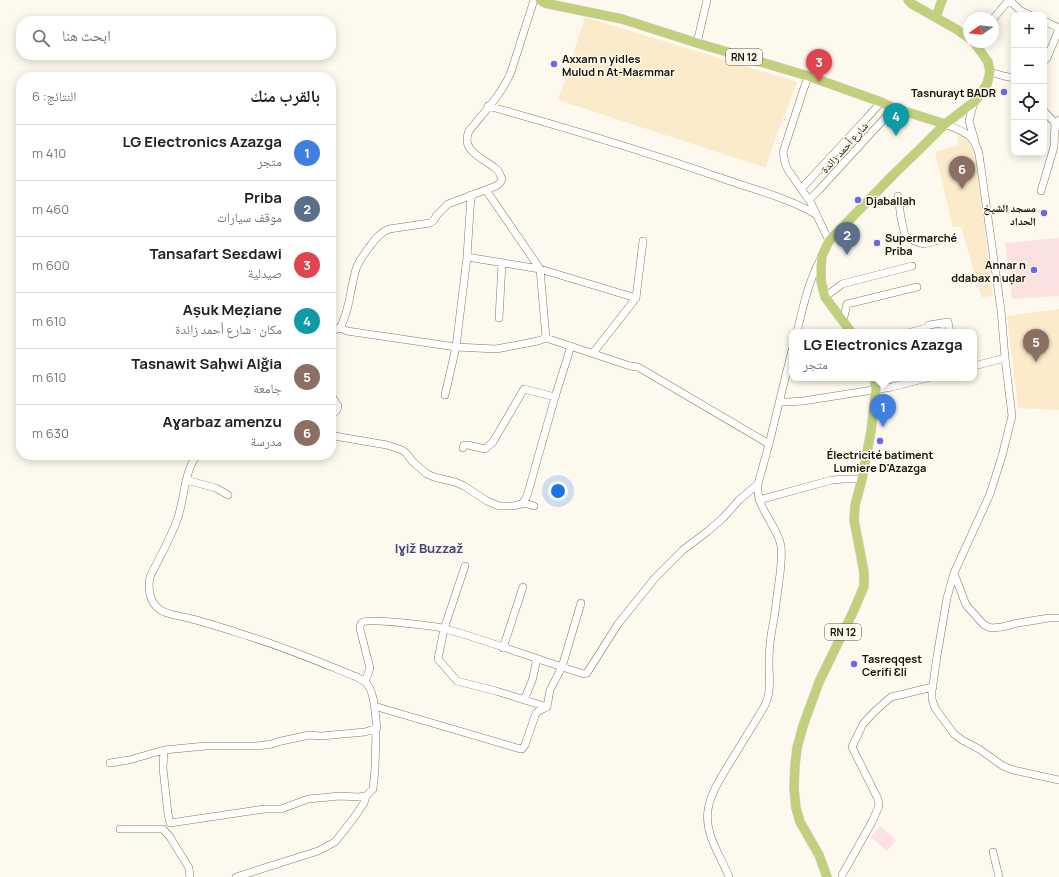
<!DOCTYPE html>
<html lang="ar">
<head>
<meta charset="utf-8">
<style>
	body { margin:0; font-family:Manrope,"Noto Naskh Arabic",sans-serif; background:#f2f2f2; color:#202124; direction:rtl }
	.controls { position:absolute; right:12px; top:12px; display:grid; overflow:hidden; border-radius:8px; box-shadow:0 2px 10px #0003 }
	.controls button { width:36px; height:36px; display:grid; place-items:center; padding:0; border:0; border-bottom:1px solid #e0e0e0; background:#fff; color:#202124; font:20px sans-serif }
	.compass { position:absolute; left:963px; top:12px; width:36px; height:36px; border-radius:50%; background:#fff; box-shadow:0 2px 10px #0003; rotate:256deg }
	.you { position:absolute; left:558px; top:491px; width:14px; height:14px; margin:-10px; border:3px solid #fff; border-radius:50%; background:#1a73e8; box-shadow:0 0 0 6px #1a73e833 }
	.badge { display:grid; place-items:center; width:26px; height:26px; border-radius:50%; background:#0b8043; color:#fff; font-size:13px; font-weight:700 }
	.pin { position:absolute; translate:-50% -33px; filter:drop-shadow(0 1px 2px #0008) }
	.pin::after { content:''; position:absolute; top:21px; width:14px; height:12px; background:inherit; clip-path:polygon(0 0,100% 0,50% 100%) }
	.popup { position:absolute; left:789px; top:329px; width:188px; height:52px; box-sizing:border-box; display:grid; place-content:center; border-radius:8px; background:#fff; filter:drop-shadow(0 1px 3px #0005); font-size:13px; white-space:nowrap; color:#757577 }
	.popup b { font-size:15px; color:#202124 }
	.popup::after { content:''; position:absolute; left:50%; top:100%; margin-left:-8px; border:8px solid transparent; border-top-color:#fff }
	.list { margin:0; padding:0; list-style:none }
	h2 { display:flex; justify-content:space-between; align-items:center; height:52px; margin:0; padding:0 16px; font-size:17px }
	h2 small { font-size:13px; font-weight:400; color:#757577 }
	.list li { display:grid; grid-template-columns:26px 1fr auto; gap:12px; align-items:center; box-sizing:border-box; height:56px; padding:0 16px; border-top:1px solid #e0e0e0 }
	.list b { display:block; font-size:15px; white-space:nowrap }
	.list p { margin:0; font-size:13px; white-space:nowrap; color:#757577 }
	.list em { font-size:13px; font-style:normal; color:#757577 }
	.icon { flex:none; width:22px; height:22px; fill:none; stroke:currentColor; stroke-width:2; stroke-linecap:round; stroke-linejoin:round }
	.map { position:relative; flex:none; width:1059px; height:877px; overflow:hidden; direction:ltr }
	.search { position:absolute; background:#fff; box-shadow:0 2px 10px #0003; left:16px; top:16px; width:320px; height:44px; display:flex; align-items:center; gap:10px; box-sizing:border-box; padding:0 14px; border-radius:16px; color:#757577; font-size:15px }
	.panel { position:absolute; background:#fff; box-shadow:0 2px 10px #0003; left:16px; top:72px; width:320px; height:388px; border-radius:16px; direction:rtl }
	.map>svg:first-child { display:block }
	.built { fill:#fbebca }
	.green { fill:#fbe2e1 }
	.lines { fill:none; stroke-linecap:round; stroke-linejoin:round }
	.minor-casing { stroke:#847962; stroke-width:8 }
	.major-casing { stroke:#dad9d8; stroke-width:10 }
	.minor { stroke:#fff; stroke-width:7 }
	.major { stroke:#c2d07d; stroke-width:9 }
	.poi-dot { fill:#6969e3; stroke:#fdf9ee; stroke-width:1.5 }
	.labels { text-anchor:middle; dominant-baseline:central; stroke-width:3; stroke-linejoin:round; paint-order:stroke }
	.shield { fill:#fdf9ee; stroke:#5d584e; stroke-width:1 }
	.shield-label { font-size:10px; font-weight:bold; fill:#18130a }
	.poi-label { font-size:11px; font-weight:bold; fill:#18130a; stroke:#fdf9ee; text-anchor:start }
	.street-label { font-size:11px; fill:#18130a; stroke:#fdf9ee }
	.quarter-label { font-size:13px; font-weight:bold; fill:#40427f; stroke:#fdf9ee }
</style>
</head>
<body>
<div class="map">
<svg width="1059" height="877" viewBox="0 0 1059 877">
	<rect width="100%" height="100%" fill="#fdf9ee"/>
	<!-- built -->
	<path class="built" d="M 585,17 L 797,82 L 772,148 L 766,168 L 558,100 Z
		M 963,135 L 975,150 L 993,296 L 982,298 L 961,227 L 953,227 L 935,152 L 959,145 L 957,137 Z
		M 1059,309 L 1059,410 L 1018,408 L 1007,316 Z"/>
	<!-- green -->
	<path class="green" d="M 1059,238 L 1059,296 L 1012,299 L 1005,243 Z
		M 880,826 L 896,840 L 887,851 L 871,837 Z"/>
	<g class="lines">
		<defs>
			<path id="minor" d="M 1009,0 L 1021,11 L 1030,15
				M 993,19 L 1009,0
				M 1044,21 L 1059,28
				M 697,43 L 707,0
				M 1044,61 L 1047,58 L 1059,29
				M 990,72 L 1004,76 L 1014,78
				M 808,76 L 783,152 L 785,163 L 788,170 L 811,203 L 829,241
				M 974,102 L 969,121 L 975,141
				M 488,106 C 567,128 644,151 721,178 C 752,189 789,198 817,215
				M 1044,111 L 1055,123 L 1057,127
				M 945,124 C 963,132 974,133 979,154 L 1001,310 L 1005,358 L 1012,416 L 1002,456 L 990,494 L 954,573 L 947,598 L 937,656 L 932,691 L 932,699 L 935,708 L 954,734 L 962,740 L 979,749 L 1003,766 L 1013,770 L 1059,780
				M 801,189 L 866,119 L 881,102
				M 486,190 L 540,269 L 546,338 L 630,366 L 638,367 L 769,444
				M 1041,191 L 1054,147 L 1055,123 L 1059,120
				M 898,196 L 901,218 L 905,236 L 914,241 L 924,244 L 943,239
				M 809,200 L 819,190 L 894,108
				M 467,257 L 540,269 L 636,298
				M 825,297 L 842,284 L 912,266
				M 499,318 L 502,263
				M 843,321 L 847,304 L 917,287
				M 340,328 L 347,331 L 456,347 L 496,349 L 538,341 L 546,338
				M 331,332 L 336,329 L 340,328 C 350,310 350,289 356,269 C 359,260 365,253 371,245 C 376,238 380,233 389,229 L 430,223 L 433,221 L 437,215 L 448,204 L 496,186 L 500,183 L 502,179 C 500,175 499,170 495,168 C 483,158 460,151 469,131 C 484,112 502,94 511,72 L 534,0
				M 797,332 C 803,307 808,283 820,260
				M 911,332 L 926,328 L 929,325 L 948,322 L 950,332
				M 593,353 L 636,298 L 643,241
				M 974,366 L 1005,358
				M 331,395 L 338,406 C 337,411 336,412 331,414
				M 445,395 L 456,347 L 467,257 L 471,195
				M 779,402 L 787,402 L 803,401 L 892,387 L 927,378
				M 331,435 L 340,437 L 387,445 L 402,450 L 406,453 L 413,462 L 427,474 L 434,477 L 455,482 L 464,486 L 487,501 L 499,506 L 513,506 L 525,503 L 534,506
				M 463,448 L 464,445 L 468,445 L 485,449 L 493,442 L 524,389 L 555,397
				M 197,455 C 183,474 185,499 177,520 C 170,540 159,558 150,577 C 148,587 149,601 158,608 C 165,615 182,616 192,619 C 212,624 232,631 251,637 C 287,648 322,663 357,677 C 359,679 363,680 365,682 C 375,690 375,715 377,728 L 376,731 L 375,769 L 373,789 L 366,796 L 364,803 L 353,819 L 335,842 L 318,851 L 236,877
				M 186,480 L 216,488 L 228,495
				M 759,500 L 832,480 L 844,479 L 862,479
				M 523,503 L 527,496 L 555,397 L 571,346
				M 465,566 L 444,629 L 438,659 L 457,681 L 496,691 L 547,707
				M 954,573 L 966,605 L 984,625 L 991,628 L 1002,627 L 1018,623 L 1049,618 L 1059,618
				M 503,648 L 523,587
				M 365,682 L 370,668 L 360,629 C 360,626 360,623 363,622 C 370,618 432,626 442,628 C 483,639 522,654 562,667 L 581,603
				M 524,700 L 532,681 L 537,659
				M 374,706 L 517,748 L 522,749 L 525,745 L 536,713 C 539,710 543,709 547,707 L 550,690 L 562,667 L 584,674 L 587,673 L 618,624 L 655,578 L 683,550 L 708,531 L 723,518 L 739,500 L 758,484
				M 164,750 L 163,768 L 168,814 L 170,823 L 264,809 L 281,809 L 308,799 L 319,798 L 340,796 L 358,797 L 366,796
				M 110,763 L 129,760 L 164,750 L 206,746 L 257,746 L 272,744 L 277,742 L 309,735 L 321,736 L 365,732 L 377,728
				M 120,829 L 163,829 L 170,837 L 189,868 L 190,877
				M 993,852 L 999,877
				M 729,877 C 721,856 704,834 708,810 C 709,799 715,788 720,779 L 764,707 C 772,692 769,678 769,662 C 769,648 771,633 774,619 C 776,604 778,589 780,574 C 781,565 782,555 781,546 C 777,524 755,508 758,484 L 769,444 L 792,350
				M 842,877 L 842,875 L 872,822 L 879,806 L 878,799 L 852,747 L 863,724 L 874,712 L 891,697 L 933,687"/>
			<path id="major" d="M 540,0 L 545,3 L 554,5 L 622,19 L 697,43 L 808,76 L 881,102 L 894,108 L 945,124
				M 908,0 L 912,4 L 956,29 L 969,38
				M 936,17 L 942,0
				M 851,332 L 825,297 L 821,281 L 821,267 L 822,256 L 829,241 L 893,175 L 920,149 L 945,124 L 974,102 L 979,96 L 987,84 L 990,72 L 988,62 L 974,42
				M 827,877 L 819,855 L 800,822 L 796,808 L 794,788 L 795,765 L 797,748 L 803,726 L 819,682 L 854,610 L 864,586 L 864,572 L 854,520 L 855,505 L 862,479 L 871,431 L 876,389 L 874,378"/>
		</defs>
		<!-- minor casing -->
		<use href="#minor" class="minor-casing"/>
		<!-- major casing -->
		<use href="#major" class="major-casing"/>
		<!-- minor -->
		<use href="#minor" class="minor"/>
		<!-- major -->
		<use href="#major" class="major"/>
	</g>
	<!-- markers -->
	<g class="poi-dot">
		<circle cx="554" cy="64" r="4"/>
		<circle cx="1004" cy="92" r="4"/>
		<circle cx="858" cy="200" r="4"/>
		<circle cx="1044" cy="213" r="4"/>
		<circle cx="877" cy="243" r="4"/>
		<circle cx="1034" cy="270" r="4"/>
		<circle cx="880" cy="441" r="4"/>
		<circle cx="854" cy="664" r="4"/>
	</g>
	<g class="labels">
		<!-- shield labels -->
		<g class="shield">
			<rect x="726" y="49" width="36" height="16" rx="3"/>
			<rect x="825" y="624" width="36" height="16" rx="3"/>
		</g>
		<g class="shield-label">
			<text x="744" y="57">RN 12</text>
			<text x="843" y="632">RN 12</text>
		</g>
		<!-- poi labels -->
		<g class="poi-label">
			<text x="562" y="58">Axxam n yidles<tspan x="562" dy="13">Mulud n At-Maɛmmar</tspan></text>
			<text x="996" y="92" text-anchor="end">Tasnurayt BADR</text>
			<text x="866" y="200">Djaballah</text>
			<text x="1036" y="207" text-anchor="end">مسجد الشيخ<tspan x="1036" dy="13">الحداد</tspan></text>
			<text x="885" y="237">Supermarché<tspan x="885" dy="13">Priba</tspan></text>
			<text x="1026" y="264" text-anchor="end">Annar n<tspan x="1026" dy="13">ddabax n uḍar</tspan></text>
			<text x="880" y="454" text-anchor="middle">Électricité batiment<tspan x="880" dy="13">Lumiere D'Azazga</tspan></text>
			<text x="862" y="658">Tasreqqest<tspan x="862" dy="13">Cerifi Ɛli</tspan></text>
		</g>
		<!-- street labels -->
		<g class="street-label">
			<text transform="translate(844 147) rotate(-48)">شارع أحمد زائدة</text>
		</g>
		<!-- quarter labels -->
		<g class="quarter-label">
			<text x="429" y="548">Iɣiž Buzzaž</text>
		</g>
	</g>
</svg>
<div class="controls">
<button>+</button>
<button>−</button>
<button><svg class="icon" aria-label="locate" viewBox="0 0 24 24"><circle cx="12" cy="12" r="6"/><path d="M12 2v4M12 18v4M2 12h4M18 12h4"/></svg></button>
<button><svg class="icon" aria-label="layers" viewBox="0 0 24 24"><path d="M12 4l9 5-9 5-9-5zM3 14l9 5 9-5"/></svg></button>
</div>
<svg class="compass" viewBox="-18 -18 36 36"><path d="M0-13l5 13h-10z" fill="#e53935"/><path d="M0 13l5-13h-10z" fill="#757577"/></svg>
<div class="you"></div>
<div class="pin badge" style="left:883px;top:427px;background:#3f7fe0">1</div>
<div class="popup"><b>LG Electronics Azazga</b>متجر</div>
<div class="pin badge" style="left:847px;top:255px;background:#5c6f8a">2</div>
<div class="pin badge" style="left:819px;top:82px;background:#e0444e">3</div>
<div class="pin badge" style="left:896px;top:136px;background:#0f9aa8">4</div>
<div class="pin badge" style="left:1036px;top:362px;background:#8d6e63">5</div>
<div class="pin badge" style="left:962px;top:189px;background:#8d6e63">6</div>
<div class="search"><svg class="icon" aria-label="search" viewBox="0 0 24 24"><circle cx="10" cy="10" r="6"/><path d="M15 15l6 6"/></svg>ابحث هنا</div>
<section class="panel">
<h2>بالقرب منك<small>النتائج: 6</small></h2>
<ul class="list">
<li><span class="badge" style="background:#3f7fe0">1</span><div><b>LG Electronics Azazga</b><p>متجر</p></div><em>410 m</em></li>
<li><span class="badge" style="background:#5c6f8a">2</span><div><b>Priba</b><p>موقف سيارات</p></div><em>460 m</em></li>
<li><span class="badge" style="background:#e0444e">3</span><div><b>Tansafart Seɛdawi</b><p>صيدلية</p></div><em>600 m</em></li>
<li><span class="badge" style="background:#0f9aa8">4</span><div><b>Aṣuk Meẓiane</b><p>مكان · شارع أحمد زائدة</p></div><em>610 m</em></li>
<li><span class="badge" style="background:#8d6e63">5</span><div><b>Tasnawit Saḥwi Alǧia</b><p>جامعة</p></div><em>610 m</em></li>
<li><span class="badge" style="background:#8d6e63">6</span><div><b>Aɣarbaz amenzu</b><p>مدرسة</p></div><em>630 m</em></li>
</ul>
</section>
</div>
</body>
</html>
